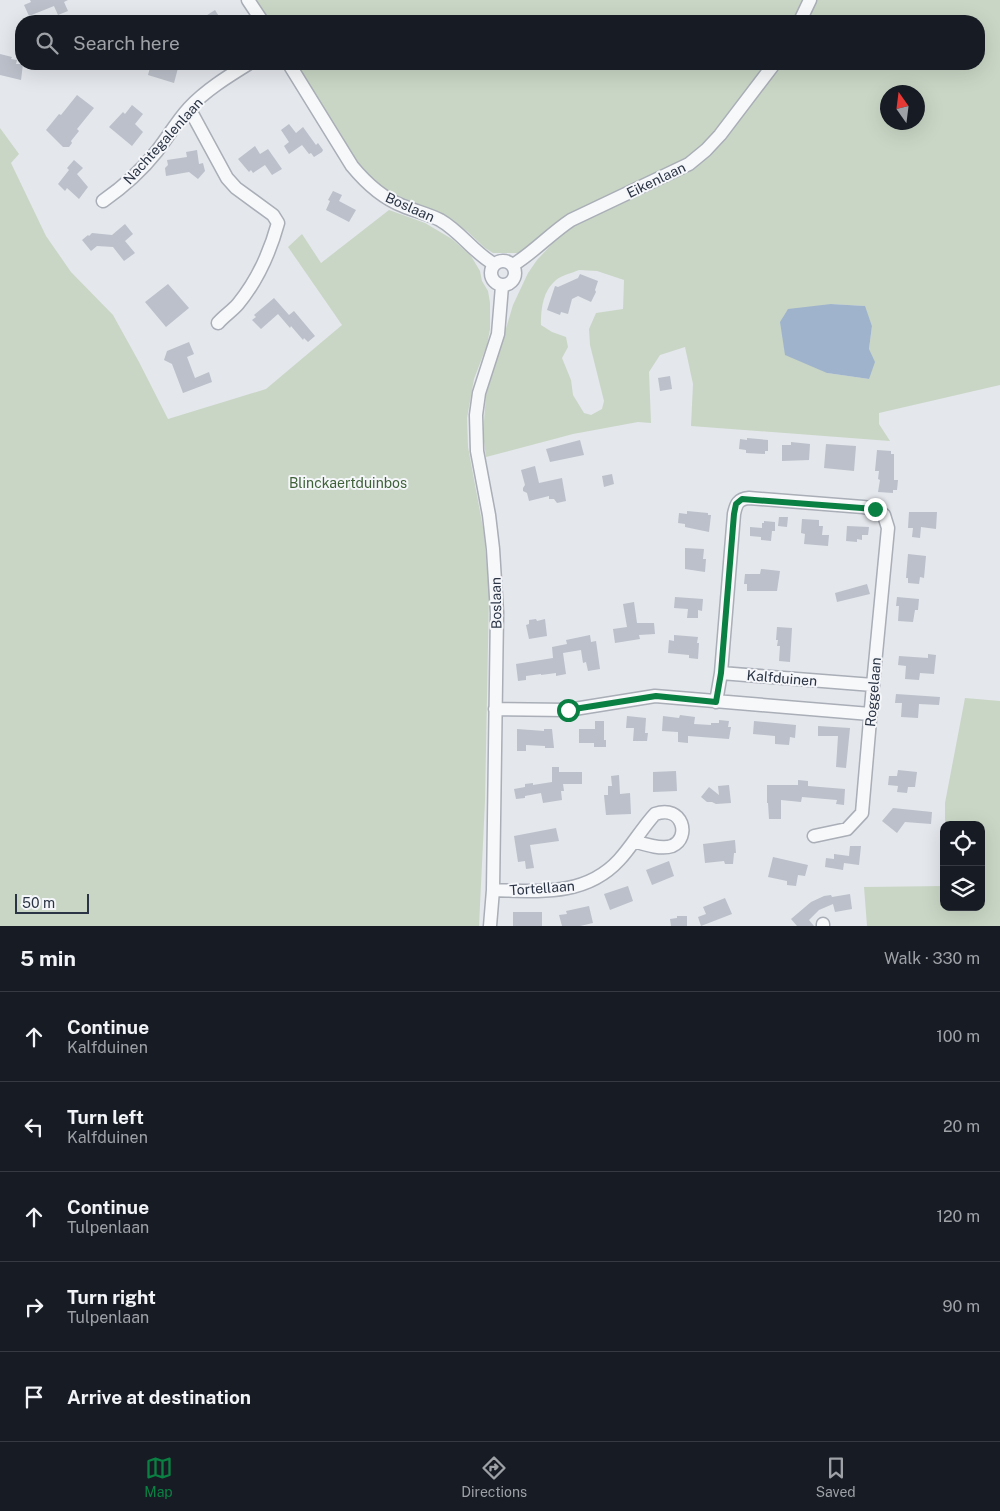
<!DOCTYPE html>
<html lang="en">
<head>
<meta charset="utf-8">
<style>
	body { margin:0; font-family:"Public Sans",sans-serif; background:#20242c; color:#f1f3f6 }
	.controls { position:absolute; right:15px; bottom:15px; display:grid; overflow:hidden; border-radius:10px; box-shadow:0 5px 20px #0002 }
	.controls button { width:45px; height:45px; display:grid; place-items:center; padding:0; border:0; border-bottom:1px solid #363941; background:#171b24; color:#f1f3f6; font:25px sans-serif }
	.compass { position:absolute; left:880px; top:85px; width:45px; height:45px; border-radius:50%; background:#171b24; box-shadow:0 5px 20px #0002; rotate:346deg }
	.scale { position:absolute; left:15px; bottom:12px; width:74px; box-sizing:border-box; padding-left:5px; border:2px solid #2b3445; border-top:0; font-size:14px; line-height:18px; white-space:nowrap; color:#2b3445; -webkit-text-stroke:4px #f4f6f9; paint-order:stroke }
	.stop { position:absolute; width:15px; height:15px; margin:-11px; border:4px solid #0b8043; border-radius:50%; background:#fff }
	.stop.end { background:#0b8043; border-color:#fff; box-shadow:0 1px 5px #0008 }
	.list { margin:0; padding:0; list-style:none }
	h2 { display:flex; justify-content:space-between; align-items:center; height:65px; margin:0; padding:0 20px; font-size:21px }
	h2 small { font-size:16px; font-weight:400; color:#9ea1a6 }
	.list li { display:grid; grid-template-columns:32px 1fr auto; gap:15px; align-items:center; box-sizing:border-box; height:90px; padding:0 20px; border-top:1px solid #363941 }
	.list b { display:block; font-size:19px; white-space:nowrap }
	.list p { margin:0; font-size:16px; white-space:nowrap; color:#9ea1a6 }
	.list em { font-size:16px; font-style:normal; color:#9ea1a6 }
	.icon { flex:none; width:28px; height:28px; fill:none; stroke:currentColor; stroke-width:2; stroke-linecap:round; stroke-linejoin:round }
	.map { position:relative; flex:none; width:1000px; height:926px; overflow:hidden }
	.search { position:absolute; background:#171b24; box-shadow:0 5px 20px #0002; left:15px; right:15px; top:15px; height:55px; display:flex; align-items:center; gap:12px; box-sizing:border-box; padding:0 18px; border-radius:20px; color:#9ea1a6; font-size:19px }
	.sheet { height:515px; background:#171b24 }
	nav { display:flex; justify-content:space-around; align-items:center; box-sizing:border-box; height:70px; border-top:1px solid #363941; background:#171b24; font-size:14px; color:#9ea1a6 }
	nav a { display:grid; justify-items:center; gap:2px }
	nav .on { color:#0b8043 }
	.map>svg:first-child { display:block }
	.green { fill:#c9d6c5; fill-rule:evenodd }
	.water { fill:#9fb4cc }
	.building { fill:#bbc0ca }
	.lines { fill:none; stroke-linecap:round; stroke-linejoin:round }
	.minor-casing { stroke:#a9aeb7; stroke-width:15 }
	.minor { stroke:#f7f8fa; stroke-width:12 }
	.route { stroke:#0b8043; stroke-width:6 }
	.labels { text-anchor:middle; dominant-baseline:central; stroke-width:4; stroke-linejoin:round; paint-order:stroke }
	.street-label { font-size:14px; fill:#2b3445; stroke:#f4f6f9 }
	.park-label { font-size:14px; fill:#3f6138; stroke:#f4f6f9 }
</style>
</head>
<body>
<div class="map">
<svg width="1000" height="926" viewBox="0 0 1000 926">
	<rect width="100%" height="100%" fill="#e4e7ec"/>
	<!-- green -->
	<path class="green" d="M 255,0 L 804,0 L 795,21 L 268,21 Z
		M 814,0 L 1000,0 L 1000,385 L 879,413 L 879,424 L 890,441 L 691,426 L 693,384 L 685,347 L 660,355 L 649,372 L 651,423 L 638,422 L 573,434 L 486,457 L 483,434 L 486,395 L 513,305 L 528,273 L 537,260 L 564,231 L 593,215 L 689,172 L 709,156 L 779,64 L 979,64 L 979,21 L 803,21 ZM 888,92 L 918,92 L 918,122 L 888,122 ZM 579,270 L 597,271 L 624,280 L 623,309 L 596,313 L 589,329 L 590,345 L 604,401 L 602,409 L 591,415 L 584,413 L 573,395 L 571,380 L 562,358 L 568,347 L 566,337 L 552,332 L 541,325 C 541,308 543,291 556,280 C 562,275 572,273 579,270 ZM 831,304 L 864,306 L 872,326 L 869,349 L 869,379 L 827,373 Z
		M 295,64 L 767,64 L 714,133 L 686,160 L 569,215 L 518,253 L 493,253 L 485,248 L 468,232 L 445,216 L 405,201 L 382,187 L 370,176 L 354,158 Z
		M 0,128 L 19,154 L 11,163 L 46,236 L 71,272 L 113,315 L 139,362 L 168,419 L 266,389 L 342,325 L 288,247 L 302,234 L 321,263 L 389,210 L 425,223 L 452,239 L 471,256 L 480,271 L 482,281 L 488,291 L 490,303 L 490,329 L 487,345 L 474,379 L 467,418 L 468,447 L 484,533 L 489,593 L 485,801 L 479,926 L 0,926 Z
		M 965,698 L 1000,701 L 1000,926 L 867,926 L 864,887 L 944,886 L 944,907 L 981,907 L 981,825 L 945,825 L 945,803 Z"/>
	<!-- water -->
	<path class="water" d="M 831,304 L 865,306 L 872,326 L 869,349 L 875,362 L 869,379 L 827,373 L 785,355 L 780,322 L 788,309 Z"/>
	<!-- building -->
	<path class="building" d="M 30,0 L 68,0 L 64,2 L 68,11 L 58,15 L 54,6 L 29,16 L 24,5 L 31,2 Z
		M 215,10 L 222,21 L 198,21 Z
		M 0,54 L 12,57 L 11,59 L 17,60 L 16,64 L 23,64 L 21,80 L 0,75 Z
		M 151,64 L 162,64 L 178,68 L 174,83 L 148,75 Z
		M 77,95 L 94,108 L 77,129 L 79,131 L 71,141 L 72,143 L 69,147 L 63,147 L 46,130 L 59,114 L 61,115 Z
		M 132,105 L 143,114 L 135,124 L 143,132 L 132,146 L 109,127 L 123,112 L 125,114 Z
		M 289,124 L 296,133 L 303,127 L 316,145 L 318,143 L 323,150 L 322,152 L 314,157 L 311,153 L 309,154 L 302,145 L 289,154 L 284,146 L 289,142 L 281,130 Z
		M 255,146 L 260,154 L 268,149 L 282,169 L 272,175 L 265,165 L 253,173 L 251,170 L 249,172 L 238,159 Z
		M 197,150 L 199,164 L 203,163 L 205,171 L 198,179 L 189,172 L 166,176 L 165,168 L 168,165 L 167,160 L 187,157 L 186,152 Z
		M 74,160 L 83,168 L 77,174 L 88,187 L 79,199 L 67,188 L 65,191 L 58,184 L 69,170 L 67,168 Z
		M 333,191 L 342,195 L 339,201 L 356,210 L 349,222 L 326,210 L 330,201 L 328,200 Z
		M 125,224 L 133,234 L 125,241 L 135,253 L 124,261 L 113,247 L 97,246 L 91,251 L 82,240 L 88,235 L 89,236 L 92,233 L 112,235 Z
		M 580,274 L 598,281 L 595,290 L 596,292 L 591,302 L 578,296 L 572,299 L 568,314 L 561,312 L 560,315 L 547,310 L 555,286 L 558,287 L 578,278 Z
		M 168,284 L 189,308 L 166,327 L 145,302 Z
		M 274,298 L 289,315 L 294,311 L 315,336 L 308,342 L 304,338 L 303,340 L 291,326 L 290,328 L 278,314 L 261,329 L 252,320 L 256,317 L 254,315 Z
		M 189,342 L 194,354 L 187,357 L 195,378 L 209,372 L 212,382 L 183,393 L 172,364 L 164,360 L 167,351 Z
		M 670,376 L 672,389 L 660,391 L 658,378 Z
		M 747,438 L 768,440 L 768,451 L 765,451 L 765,454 L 746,453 L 746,450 L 739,449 L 740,439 L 747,440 Z
		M 580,440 L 584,455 L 550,462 L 546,449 Z
		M 791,442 L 810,444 L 809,460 L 782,461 L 782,445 L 791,445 Z
		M 826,444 L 856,446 L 854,471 L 824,468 Z
		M 877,450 L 891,451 L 891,454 L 894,454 L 894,480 L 898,480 L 897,490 L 893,490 L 893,493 L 878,492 L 880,480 L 878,479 L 879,471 L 875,471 Z
		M 535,466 L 539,483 L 562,478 L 566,501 L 557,503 L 554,499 L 549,499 L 549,496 L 529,501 L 527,493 L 523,491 L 523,488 L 525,485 L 521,470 Z
		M 612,474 L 614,484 L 604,487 L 602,476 Z
		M 687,511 L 708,513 L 708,515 L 711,515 L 709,532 L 685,527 L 685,524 L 678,523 L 679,513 L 687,514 Z
		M 909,512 L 937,512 L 936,529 L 921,527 L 920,538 L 912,537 L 913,528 L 908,528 Z
		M 779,517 L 788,517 L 787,527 L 778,526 Z
		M 802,519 L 819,520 L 819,526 L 823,526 L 822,535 L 829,535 L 828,546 L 804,544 L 805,534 L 801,533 Z
		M 764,521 L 775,522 L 775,531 L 772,531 L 771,541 L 761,540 L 761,537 L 750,536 L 750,527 L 762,528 L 762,523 L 764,523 Z
		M 847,526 L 869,527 L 868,535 L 862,535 L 862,540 L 857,539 L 857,542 L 846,541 Z
		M 685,548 L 704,549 L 703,559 L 706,559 L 705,572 L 685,569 Z
		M 908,554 L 926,556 L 924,578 L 920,577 L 919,584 L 908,583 L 908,578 L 906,578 Z
		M 761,569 L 780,571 L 777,591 L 747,591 L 747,584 L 744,584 L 745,574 L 760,574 Z
		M 867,584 L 870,594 L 837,602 L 835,593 Z
		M 675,597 L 703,599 L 702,611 L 698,610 L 698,618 L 687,618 L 688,609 L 674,608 Z
		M 897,597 L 919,599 L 918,610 L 915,610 L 913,622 L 898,621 L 899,606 L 896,606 Z
		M 634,602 L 637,623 L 654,623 L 655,634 L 639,635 L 640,639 L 615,643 L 613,629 L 627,627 L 623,604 Z
		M 536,619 L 537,621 L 545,619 L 547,636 L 529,639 L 526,625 L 529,624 L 529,620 Z
		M 777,627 L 792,628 L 790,662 L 779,661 L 780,646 L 777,646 L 778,640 L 776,640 Z
		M 590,635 L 591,642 L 596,641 L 600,669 L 588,671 L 586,662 L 583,663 L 581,650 L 563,653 L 566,674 L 556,676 L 556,673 L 541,675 L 541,674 L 526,676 L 526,680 L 518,681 L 516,664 L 553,658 L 552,647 L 567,644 L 566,640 Z
		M 674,635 L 698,637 L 697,643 L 699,643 L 698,659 L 689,658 L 689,655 L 668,653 L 669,640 L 674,641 Z
		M 928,654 L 936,655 L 934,674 L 920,673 L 919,680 L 905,679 L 906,666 L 898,665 L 899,656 L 928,658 Z
		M 896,694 L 940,697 L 939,705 L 919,704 L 918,718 L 901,717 L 902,703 L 895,703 Z
		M 680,715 L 695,717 L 694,724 L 711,725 L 711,723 L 719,723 L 719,720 L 729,721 L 728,727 L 731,727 L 729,739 L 688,736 L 688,743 L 678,742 L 678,732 L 662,731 L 663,716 L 679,718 Z
		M 627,716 L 646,718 L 645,733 L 648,733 L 647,741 L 633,741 L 634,728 L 626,728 Z
		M 595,721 L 604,721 L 604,740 L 606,740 L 606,747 L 594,747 L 594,743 L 579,743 L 579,729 L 595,729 Z
		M 754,721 L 796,725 L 795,738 L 790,737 L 789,745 L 775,744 L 775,736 L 753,734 Z
		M 818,726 L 850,728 L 846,768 L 836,767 L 838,736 L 818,736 Z
		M 517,729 L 544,731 L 544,729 L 552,729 L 554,748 L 545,748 L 545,746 L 526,745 L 526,751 L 517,751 Z
		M 552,767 L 559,767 L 559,772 L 582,772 L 582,784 L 563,784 L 564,791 L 561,791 L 562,800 L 543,803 L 541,793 L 525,796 L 525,798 L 516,799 L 514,789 L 525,787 L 525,784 L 533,783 L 533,785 L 552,782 Z
		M 898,770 L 917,772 L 915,787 L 908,787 L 907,793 L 897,792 L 898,786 L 888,785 L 889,776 L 897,776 Z
		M 676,771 L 677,791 L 653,792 L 653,772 Z
		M 619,775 L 620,794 L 630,793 L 631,814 L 606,815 L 604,795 L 608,795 L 608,786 L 612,786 L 611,776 Z
		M 798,780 L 808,781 L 808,786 L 845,789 L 844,805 L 836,804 L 837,800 L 802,797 L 801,802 L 781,800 L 781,819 L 769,819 L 768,803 L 767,803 L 767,785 L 798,785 Z
		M 729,785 L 731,803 L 716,804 L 712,802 L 707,802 L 701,797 L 709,787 L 719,795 L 718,786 Z
		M 893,808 L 932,812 L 931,824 L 905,822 L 897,833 L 882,821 Z
		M 556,828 L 559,841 L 530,845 L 534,868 L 526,869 L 525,861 L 518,862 L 514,836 Z
		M 735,840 L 736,853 L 734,853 L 733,864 L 725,864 L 724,861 L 705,863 L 703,844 Z
		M 850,846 L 861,846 L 859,865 L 844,863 L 843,870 L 825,867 L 826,858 L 834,859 L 834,854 L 849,856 Z
		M 773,857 L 808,865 L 805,876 L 798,875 L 796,886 L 787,885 L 787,881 L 768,877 Z
		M 669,861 L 674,876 L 652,885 L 646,870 Z
		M 628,886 L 633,901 L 610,910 L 604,894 Z
		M 850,894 L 852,909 L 835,912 L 833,904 L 819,910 L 809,920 L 814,926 L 797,926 L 791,919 L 811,902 L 824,896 L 831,895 L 832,897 Z
		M 725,898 L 732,914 L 701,926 L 698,917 L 706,914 L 703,907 Z
		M 589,906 L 593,923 L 580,926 L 562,926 L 559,915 L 567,914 L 566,911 Z
		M 513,912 L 542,912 L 542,926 L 513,926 Z
		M 677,916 L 687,916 L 687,926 L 671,926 L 670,919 L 677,918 Z"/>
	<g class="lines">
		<defs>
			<path id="minor" d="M 248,0 L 262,21
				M 800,21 L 810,0
				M 289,64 L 352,166 C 366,183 382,198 403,206 C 415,211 428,214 440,220 C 461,232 474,253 494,264
				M 189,108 L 227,178 L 236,188 L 273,215 L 278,223 C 270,252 257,281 238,304 C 232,311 224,316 218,323
				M 103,201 C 123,187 142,170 157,151 C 168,137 177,121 189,108 C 206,90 227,77 248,64
				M491 273a12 12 0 1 1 24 0a12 12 0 1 1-24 0Z
				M 513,265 C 534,252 550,234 571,220 L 689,164 L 706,150 L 720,135 L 774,64
				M 721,673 L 734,514 C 736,504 738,499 749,498 L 863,507 L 875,509 L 884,515 L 888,528 L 873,685 L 862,813 L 847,829 L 814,836
				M 716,702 L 721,673 L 873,685
				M 495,709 L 568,710 L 655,696 L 870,714
				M 493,890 C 538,891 585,897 619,860 C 632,846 642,828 655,814 C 683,804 691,838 672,846 C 661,850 644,844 634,841
				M 823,924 L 823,926
				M 490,926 L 493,890 L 497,613 L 493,549 L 489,515 L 477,451 L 476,415 L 479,393 L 498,334 L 502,286"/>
		</defs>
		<!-- minor casing -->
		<use href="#minor" class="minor-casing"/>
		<!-- minor -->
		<use href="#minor" class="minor"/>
	</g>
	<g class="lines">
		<!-- route -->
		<path class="route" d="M 568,710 L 656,696 L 716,702 L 721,673 L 734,514 L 736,504 L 742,499 L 875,509"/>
	</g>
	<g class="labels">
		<!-- street labels -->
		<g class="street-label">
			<text transform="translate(163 141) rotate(-48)">Nachtegalenlaan</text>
			<text transform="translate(656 180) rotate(-26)">Eikenlaan</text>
			<text transform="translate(410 207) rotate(24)">Boslaan</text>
			<text transform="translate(496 603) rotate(-91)">Boslaan</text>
			<text transform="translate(782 678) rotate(5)">Kalfduinen</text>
			<text transform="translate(873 692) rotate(-85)">Roggelaan</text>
			<text transform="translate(542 888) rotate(-4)">Tortellaan</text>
		</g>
		<!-- park labels -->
		<g class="park-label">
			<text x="348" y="483">Blinckaertduinbos</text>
		</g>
	</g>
</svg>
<div class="controls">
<button><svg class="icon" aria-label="locate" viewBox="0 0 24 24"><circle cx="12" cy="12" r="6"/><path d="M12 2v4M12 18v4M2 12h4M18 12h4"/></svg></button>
<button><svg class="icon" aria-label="layers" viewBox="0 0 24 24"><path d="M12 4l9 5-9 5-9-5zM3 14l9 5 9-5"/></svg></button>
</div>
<svg class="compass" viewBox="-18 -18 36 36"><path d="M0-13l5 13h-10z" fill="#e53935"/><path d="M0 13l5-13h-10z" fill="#9ea1a6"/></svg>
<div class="scale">50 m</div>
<div class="stop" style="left:568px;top:710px"></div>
<div class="stop end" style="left:875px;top:509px"></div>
<div class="search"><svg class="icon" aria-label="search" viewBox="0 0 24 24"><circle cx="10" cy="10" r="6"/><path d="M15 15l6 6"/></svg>Search here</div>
</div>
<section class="sheet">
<h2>5 min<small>Walk · 330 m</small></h2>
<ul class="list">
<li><svg class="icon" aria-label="ahead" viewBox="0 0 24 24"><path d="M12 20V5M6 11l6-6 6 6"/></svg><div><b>Continue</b><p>Kalfduinen</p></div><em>100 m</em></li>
<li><svg class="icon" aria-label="left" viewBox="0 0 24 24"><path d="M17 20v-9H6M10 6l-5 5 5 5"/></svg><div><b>Turn left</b><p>Kalfduinen</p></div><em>20 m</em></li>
<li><svg class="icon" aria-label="ahead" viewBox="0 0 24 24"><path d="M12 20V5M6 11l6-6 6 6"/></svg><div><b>Continue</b><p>Tulpenlaan</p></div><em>120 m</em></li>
<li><svg class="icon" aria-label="right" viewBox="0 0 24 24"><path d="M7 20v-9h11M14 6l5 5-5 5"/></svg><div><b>Turn right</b><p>Tulpenlaan</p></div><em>90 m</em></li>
<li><svg class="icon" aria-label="arrive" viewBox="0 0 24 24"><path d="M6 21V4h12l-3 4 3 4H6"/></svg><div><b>Arrive at destination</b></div></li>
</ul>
</section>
<nav>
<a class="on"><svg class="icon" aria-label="map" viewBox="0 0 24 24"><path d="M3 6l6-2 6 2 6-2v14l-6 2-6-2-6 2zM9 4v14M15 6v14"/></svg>Map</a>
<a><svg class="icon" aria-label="directions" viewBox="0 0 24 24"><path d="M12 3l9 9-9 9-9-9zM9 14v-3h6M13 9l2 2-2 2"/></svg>Directions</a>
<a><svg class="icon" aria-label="saved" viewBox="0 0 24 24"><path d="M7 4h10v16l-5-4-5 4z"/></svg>Saved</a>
</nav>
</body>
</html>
